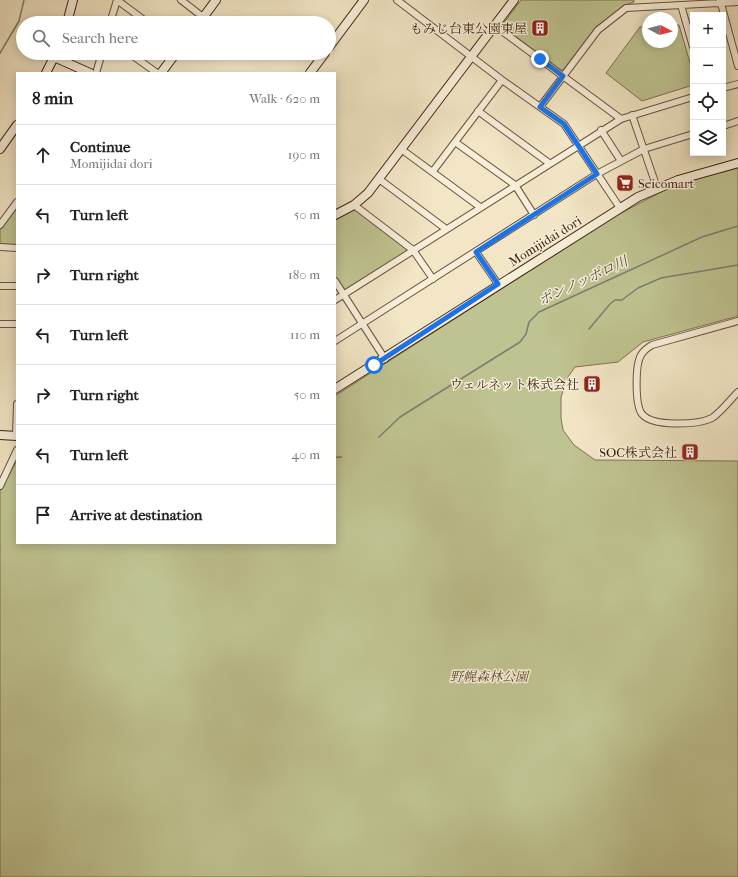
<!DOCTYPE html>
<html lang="en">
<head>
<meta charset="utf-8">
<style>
	body { margin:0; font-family:"IM FELL French Canon","Noto Serif JP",serif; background:#f6f6f6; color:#222 }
	.controls { position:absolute; right:12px; top:12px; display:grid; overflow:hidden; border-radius:0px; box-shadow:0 2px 10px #0003 }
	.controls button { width:36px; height:36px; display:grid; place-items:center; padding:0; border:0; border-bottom:1px solid #e0e0e0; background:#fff; color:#222; font:20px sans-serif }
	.compass { position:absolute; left:642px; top:12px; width:36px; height:36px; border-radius:50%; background:#fff; box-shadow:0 2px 10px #0003; rotate:97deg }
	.stop { position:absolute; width:12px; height:12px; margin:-9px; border:3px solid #1a73e8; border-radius:50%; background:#fff }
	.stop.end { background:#1a73e8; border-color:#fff; box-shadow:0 1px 4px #0008 }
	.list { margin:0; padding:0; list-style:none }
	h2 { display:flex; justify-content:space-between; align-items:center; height:52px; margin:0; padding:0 16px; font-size:17px }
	h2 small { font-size:13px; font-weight:400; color:#767676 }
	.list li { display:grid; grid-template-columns:26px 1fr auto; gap:12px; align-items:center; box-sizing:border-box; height:60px; padding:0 16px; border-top:1px solid #e0e0e0 }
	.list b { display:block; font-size:15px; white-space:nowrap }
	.list p { margin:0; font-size:13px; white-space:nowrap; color:#767676 }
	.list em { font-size:13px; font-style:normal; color:#767676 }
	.icon { flex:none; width:22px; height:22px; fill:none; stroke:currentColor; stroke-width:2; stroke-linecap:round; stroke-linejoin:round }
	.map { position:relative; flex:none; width:738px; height:877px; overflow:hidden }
	.search { position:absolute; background:#fff; box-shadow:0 2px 10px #0003; left:16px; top:16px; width:320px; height:44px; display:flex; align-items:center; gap:10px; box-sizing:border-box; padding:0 14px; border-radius:22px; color:#767676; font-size:15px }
	.panel { position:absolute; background:#fff; box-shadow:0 2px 10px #0003; left:16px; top:72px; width:320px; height:472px; border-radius:0px }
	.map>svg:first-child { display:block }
	.green { fill:#bfc391; stroke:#80724f }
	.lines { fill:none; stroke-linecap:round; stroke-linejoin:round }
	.stream { stroke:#778071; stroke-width:1.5 }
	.street-casing { stroke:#6c523b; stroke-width:8 }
	.secondary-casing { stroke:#40210d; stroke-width:10 }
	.street { stroke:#f7efda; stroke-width:6 }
	.secondary { stroke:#f7efda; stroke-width:8 }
	.route { stroke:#1a73e8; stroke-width:5 }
	.labels { text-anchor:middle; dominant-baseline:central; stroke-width:3; stroke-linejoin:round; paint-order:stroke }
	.poi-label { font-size:13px; fill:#40210d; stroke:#f7efda; text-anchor:end }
	.street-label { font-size:13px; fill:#40210d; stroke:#f7efda }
	.park-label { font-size:13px; font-style:italic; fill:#604a2e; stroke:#f7efda }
	.water-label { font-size:14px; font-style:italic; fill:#5b513f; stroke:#f7efda }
</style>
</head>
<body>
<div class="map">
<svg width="738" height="877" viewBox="0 0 738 877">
	<rect width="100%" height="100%" fill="#f2e6c6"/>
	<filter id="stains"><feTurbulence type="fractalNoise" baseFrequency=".005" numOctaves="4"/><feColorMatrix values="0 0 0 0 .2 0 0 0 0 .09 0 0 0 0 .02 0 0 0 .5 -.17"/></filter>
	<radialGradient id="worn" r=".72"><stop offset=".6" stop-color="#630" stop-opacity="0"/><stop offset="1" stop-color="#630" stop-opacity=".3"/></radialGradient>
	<!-- green -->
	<path class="green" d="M 521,0 L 634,0 L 634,2 L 625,5 L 596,27 L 563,70 L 561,70 L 503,27 L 503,24 Z
		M 672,25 L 679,25 L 693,73 L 693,85 L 642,101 L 606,73 L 640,27 L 648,27 L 648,42 L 672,42 Z
		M 738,168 L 738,316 L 643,342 L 618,362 L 575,367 L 568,377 L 561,397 L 561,418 L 563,430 L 574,445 L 595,460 L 738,461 L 738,877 L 0,877 L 0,489 L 17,461 L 17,543 L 335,543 L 335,458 L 342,457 L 335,457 L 335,396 L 608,220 L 674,185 Z
		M 17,202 L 17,248 L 0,247 L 0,225 Z
		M 354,205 L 413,250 L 344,295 L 335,281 L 335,215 Z"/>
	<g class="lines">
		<!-- stream -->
		<path class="stream" d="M 0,53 L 19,21 L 24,0
			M 589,329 L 610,304 L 615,300 L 622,300 L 638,288 L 661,278 L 738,265
			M 379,437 L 400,417 L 520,342 L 526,334 L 529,322 L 539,312 L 702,237 L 738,226"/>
		<defs>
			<path id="street" d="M 117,0 L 148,23
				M 181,0 L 203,17
				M 397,0 L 502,80 L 564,124 L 620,208
				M 720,0 L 738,66
				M 681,5 L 693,47
				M 110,23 L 117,0
				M 495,26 L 621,119
				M 129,53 L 157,73
				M 96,73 L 102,53
				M 723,88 L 738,84
				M 540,107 L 598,30 L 626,8 L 738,2
				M 478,111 L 549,163
				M 632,115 L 657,188
				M 723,126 L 738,121
				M 601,130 L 621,161
				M 455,142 L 515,185 L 534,215
				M 401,149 L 480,207
				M 433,171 L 502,80
				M 379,179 L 446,229
				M 354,205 L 413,250 L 433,279
				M 0,225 L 17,202
				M 0,247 L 17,248
				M 476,252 L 498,284
				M 335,281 L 385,359
				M 0,286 L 17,286
				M 335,300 L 621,119 L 693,97
				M 738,321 L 652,345 C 647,348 644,350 641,355 C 635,365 635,406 642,414 C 652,427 698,425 712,418 C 721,412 730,400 738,392
				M 0,324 L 17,324
				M 335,341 L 597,174 L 644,149 L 693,134
				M 16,436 L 17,404
				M 0,486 L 17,450"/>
			<path id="secondary" d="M 67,23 L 73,0
				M 199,23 L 216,0
				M 329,47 L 364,0
				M 54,57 L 90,73
				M 46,73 L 56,53
				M 161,73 L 176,53
				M 310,73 L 325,53
				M 0,149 L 17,125
				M 335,215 L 354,205 L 368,193 L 514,0
				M 335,389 L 638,197 L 678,180 L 738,163
				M 0,435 L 17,436"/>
		</defs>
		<!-- street casing -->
		<use href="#street" class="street-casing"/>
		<!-- secondary casing -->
		<use href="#secondary" class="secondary-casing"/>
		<!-- street -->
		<use href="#street" class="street"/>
		<!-- secondary -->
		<use href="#secondary" class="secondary"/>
	</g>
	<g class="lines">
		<!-- route -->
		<path class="route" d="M 374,365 L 498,284 L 476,252 L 597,174 L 564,124 L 540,107 L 563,76 L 540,59"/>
	</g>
	<!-- icons -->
	<defs>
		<symbol id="building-square" viewBox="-11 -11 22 22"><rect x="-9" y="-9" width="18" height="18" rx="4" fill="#8f2418" stroke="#f7efda"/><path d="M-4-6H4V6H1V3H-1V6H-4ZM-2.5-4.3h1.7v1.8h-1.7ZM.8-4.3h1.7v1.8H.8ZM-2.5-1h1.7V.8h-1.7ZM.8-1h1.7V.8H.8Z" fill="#fff"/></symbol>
		<symbol id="supermarket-square" viewBox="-11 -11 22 22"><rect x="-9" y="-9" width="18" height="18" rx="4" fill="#8f2418" stroke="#f7efda"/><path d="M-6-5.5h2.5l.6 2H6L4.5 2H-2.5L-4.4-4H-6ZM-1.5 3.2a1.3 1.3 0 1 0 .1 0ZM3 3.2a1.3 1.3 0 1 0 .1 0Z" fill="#fff"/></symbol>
	</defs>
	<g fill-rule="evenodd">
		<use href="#building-square" x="530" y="18" width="20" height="20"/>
		<use href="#supermarket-square" x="615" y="173" width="20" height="20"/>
		<use href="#building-square" x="582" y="374" width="20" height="20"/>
		<use href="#building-square" x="680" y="442" width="20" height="20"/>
	</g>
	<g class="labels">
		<!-- poi labels -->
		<g class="poi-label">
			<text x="527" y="28">もみじ台東公園東屋</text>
			<text x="638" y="183" text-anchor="start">Seicomart</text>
			<text x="579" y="384">ウェルネット株式会社</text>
			<text x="677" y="452">SOC株式会社</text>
		</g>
		<!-- street labels -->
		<g class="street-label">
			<text transform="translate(545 241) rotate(-32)">Momijidai dori</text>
		</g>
		<!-- park labels -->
		<g class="park-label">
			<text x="489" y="676">野幌森林公園</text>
		</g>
		<!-- water labels -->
		<g class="water-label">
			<text transform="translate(583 281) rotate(-25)">ポンノッポロ川</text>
		</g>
	</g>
	<rect width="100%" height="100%" filter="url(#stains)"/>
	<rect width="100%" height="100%" fill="url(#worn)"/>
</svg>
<div class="controls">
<button>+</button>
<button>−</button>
<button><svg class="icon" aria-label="locate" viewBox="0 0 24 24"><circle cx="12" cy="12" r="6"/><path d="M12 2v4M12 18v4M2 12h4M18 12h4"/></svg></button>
<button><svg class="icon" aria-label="layers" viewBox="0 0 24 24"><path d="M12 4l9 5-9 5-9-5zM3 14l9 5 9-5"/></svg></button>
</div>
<svg class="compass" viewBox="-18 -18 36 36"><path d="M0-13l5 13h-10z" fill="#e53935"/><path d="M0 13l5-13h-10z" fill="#767676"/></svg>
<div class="stop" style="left:374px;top:365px"></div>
<div class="stop end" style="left:540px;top:59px"></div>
<div class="search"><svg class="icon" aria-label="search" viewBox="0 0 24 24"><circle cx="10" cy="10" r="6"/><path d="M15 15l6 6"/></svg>Search here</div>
<section class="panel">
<h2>8 min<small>Walk · 620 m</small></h2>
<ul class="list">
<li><svg class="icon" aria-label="ahead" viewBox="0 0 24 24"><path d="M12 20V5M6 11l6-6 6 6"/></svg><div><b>Continue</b><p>Momijidai dori</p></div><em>190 m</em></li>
<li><svg class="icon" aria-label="left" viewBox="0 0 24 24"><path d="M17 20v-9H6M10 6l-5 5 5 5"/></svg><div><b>Turn left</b></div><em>50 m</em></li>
<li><svg class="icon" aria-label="right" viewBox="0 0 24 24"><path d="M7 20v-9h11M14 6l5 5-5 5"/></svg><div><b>Turn right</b></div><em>180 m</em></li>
<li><svg class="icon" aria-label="left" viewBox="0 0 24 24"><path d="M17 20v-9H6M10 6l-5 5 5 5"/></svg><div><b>Turn left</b></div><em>110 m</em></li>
<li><svg class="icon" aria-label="right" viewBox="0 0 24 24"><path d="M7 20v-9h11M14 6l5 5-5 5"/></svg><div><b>Turn right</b></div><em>50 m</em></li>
<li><svg class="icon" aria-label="left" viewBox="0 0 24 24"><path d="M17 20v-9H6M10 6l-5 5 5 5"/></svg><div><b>Turn left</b></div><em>40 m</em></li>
<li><svg class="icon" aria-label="arrive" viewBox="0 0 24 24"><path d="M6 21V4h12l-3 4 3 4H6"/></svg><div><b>Arrive at destination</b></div></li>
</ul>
</section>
</div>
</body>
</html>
